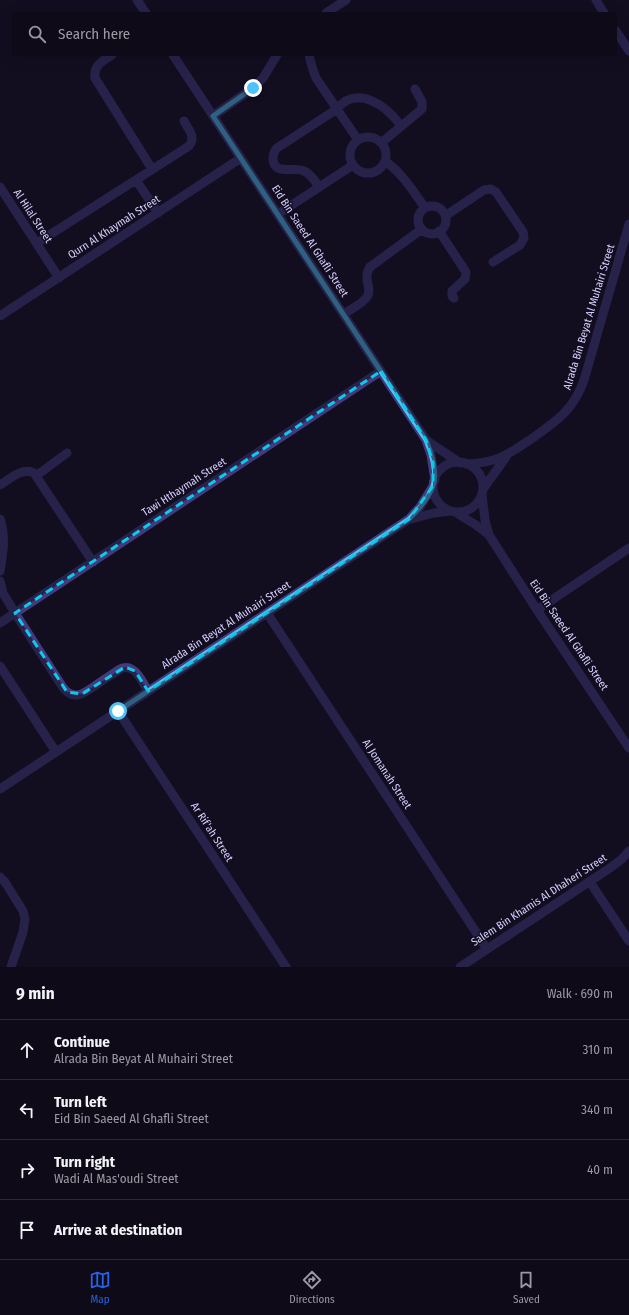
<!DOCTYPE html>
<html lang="en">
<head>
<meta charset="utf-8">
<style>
	body { margin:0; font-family:"Fira Sans Condensed",sans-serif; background:#1c1825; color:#f1f3f6 }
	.stop { position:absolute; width:12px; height:12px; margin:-9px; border:3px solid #4fc3f7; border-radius:50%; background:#fff }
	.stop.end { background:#4fc3f7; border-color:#fff; box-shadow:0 1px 4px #0008 }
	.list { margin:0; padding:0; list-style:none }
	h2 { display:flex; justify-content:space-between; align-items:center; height:52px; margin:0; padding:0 16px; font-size:17px }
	h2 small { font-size:13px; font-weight:400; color:#9b9aa2 }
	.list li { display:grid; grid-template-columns:26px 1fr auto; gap:12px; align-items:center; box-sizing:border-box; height:60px; padding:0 16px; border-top:1px solid #2e2b37 }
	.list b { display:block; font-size:15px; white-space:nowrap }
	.list p { margin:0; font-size:13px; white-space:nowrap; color:#9b9aa2 }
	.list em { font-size:13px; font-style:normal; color:#9b9aa2 }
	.icon { flex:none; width:22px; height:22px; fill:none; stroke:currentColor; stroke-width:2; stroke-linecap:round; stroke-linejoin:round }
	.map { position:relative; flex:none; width:629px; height:967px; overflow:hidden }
	.search { position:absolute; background:#0e0a18; box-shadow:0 4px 16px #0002; left:12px; right:12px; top:12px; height:44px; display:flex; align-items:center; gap:10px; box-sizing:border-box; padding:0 14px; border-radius:0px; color:#9b9aa2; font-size:15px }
	.sheet { height:292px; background:#0e0a18 }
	nav { display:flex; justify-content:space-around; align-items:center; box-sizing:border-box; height:56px; border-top:1px solid #2e2b37; background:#0e0a18; font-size:11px; color:#9b9aa2 }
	nav a { display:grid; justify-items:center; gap:2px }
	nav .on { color:#2563eb }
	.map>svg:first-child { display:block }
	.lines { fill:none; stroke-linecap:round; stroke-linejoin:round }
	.street { stroke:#413b7c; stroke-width:9 }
	.route { stroke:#4fc3f7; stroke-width:5 }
	.marked { fill:none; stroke:#0ccaec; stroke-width:3; stroke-dasharray:8 5; stroke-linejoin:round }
	.labels { text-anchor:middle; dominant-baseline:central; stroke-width:3; stroke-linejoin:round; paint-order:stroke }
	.street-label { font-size:11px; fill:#d7cffd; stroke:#120e20 }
</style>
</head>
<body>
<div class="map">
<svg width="629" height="967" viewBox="0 0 629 967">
	<rect width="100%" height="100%" fill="#120e20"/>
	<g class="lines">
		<!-- street -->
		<path class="street" d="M 137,0 L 146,13
			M 596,0 L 604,13
			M 326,13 L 346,0
			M 616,31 L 629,51
			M 112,55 C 103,61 93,65 95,78 L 152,169
			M 173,55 L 426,440 L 431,455 L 435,480
			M 309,55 L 312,67 L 316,78 L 358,140
			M 213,116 L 253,88 L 263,78 L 277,55
			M350 155a18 18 0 1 1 36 0a18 18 0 1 1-36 0Z
			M 381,143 L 422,109 L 422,102 L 415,89
			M 385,161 C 402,173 413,191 425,208
			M 136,180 L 158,213
			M 0,187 L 59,278
			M 319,187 C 315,181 311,174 304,171 C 295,166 274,176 273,159 C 273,154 274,151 277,148 L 337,109 C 357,84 387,106 401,126
			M418 220a14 14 0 1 1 28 0a14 14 0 1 1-28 0Z
			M 278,214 L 353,165
			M 445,216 L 484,190 L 491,189 L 496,192 L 523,232 L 524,238 L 520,245 L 493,262
			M 439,231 L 466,272 L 465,279 L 452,291 L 452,296 L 454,298
			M 37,243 L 189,146 C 196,137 189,130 184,121
			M 344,314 C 351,309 362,304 367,297 C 373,289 362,279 370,267 L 422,229
			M 0,316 L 241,158
			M 426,440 L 460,463
			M433 487a25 25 0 1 1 50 0a25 25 0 1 1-50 0Z
			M 466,464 C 498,463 509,454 534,437 C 558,420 574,409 584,380 L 629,224
			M 36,476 L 67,453
			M 0,485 C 10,479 22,467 34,473 L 93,562
			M 483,489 L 506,457
			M 482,495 L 485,520 L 489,535 L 537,610 L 629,748
			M 455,512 L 476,525 L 489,535
			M 0,519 C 6,537 3,553 0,571
			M 411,519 L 434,513 L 450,511
			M 0,581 L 3,593 L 15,613 L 62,686 C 74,704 87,691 99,683 C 106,678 113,674 120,669 C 134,662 142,681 148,691
			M 537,610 L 629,548
			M 267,613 L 487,949
			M 0,623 L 381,371
			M 0,666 L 56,752
			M 118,711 L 286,967
			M 0,789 L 409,519 L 420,507 L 433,486
			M 0,877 L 5,882 L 23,911 L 25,919 L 23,932 L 11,967
			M 590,882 L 629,941
			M 460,967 L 610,868 L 622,859 L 629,851"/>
	</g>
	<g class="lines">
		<!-- route -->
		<path class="route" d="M 118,711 L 409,519 C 418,510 429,498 433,486 C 438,474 431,451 426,440 L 213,116 L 253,88"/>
	</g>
	<!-- marked area -->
	<path d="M0 0H629V967H0ZM 381,371 L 426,440 L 433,463 L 433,486 L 409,519 L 148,691 L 135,671 L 125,667 L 82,694 L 67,692 L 15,613 Z" fill="#120e20" fill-opacity=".55" fill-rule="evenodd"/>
	<path class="marked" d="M 381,371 L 426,440 L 433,463 L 433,486 L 409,519 L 148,691 L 135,671 L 125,667 L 82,694 L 67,692 L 15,613 Z"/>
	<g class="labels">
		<!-- street labels -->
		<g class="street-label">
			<text transform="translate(33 216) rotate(57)">Al Hilal Street</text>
			<text transform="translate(114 227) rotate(-33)">Qurn Al Khaymah Street</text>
			<text transform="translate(310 241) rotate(57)">Eid Bin Saeed Al Ghafli Street</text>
			<text transform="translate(589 317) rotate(-73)">Alrada Bin Beyat Al Muhairi Street</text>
			<text transform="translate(184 487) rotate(-33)">Tawi Hthaymah Street</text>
			<text transform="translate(226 625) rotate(-33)">Alrada Bin Beyat Al Muhairi Street</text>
			<text transform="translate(569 635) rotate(56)">Eid Bin Saeed Al Ghafli Street</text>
			<text transform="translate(387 774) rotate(57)">Al Jomanah Street</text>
			<text transform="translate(212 832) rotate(57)">Ar Rif'ah Street</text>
			<text transform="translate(539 900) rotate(-33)">Salem Bin Khamis Al Dhaheri Street</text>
		</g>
	</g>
</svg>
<div class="stop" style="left:118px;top:711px"></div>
<div class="stop end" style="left:253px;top:88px"></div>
<div class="search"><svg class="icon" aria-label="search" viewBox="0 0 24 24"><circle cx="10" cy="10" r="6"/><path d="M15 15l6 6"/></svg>Search here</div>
</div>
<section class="sheet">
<h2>9 min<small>Walk · 690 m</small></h2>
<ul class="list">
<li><svg class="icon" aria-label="ahead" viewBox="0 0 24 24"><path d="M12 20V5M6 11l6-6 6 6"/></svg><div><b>Continue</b><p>Alrada Bin Beyat Al Muhairi Street</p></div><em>310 m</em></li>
<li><svg class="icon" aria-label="left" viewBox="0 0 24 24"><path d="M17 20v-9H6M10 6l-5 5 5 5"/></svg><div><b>Turn left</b><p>Eid Bin Saeed Al Ghafli Street</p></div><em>340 m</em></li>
<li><svg class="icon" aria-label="right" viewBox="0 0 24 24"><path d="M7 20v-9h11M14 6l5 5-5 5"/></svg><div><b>Turn right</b><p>Wadi Al Mas'oudi Street</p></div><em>40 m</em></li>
<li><svg class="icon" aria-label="arrive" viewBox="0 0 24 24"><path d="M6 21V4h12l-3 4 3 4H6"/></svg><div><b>Arrive at destination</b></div></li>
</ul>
</section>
<nav>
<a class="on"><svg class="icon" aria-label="map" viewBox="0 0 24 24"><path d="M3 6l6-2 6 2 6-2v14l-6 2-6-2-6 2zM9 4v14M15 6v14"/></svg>Map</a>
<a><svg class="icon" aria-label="directions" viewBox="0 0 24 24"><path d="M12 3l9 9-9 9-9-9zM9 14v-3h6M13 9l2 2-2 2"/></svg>Directions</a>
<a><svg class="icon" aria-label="saved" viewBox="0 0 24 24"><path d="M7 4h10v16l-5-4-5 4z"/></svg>Saved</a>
</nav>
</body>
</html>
